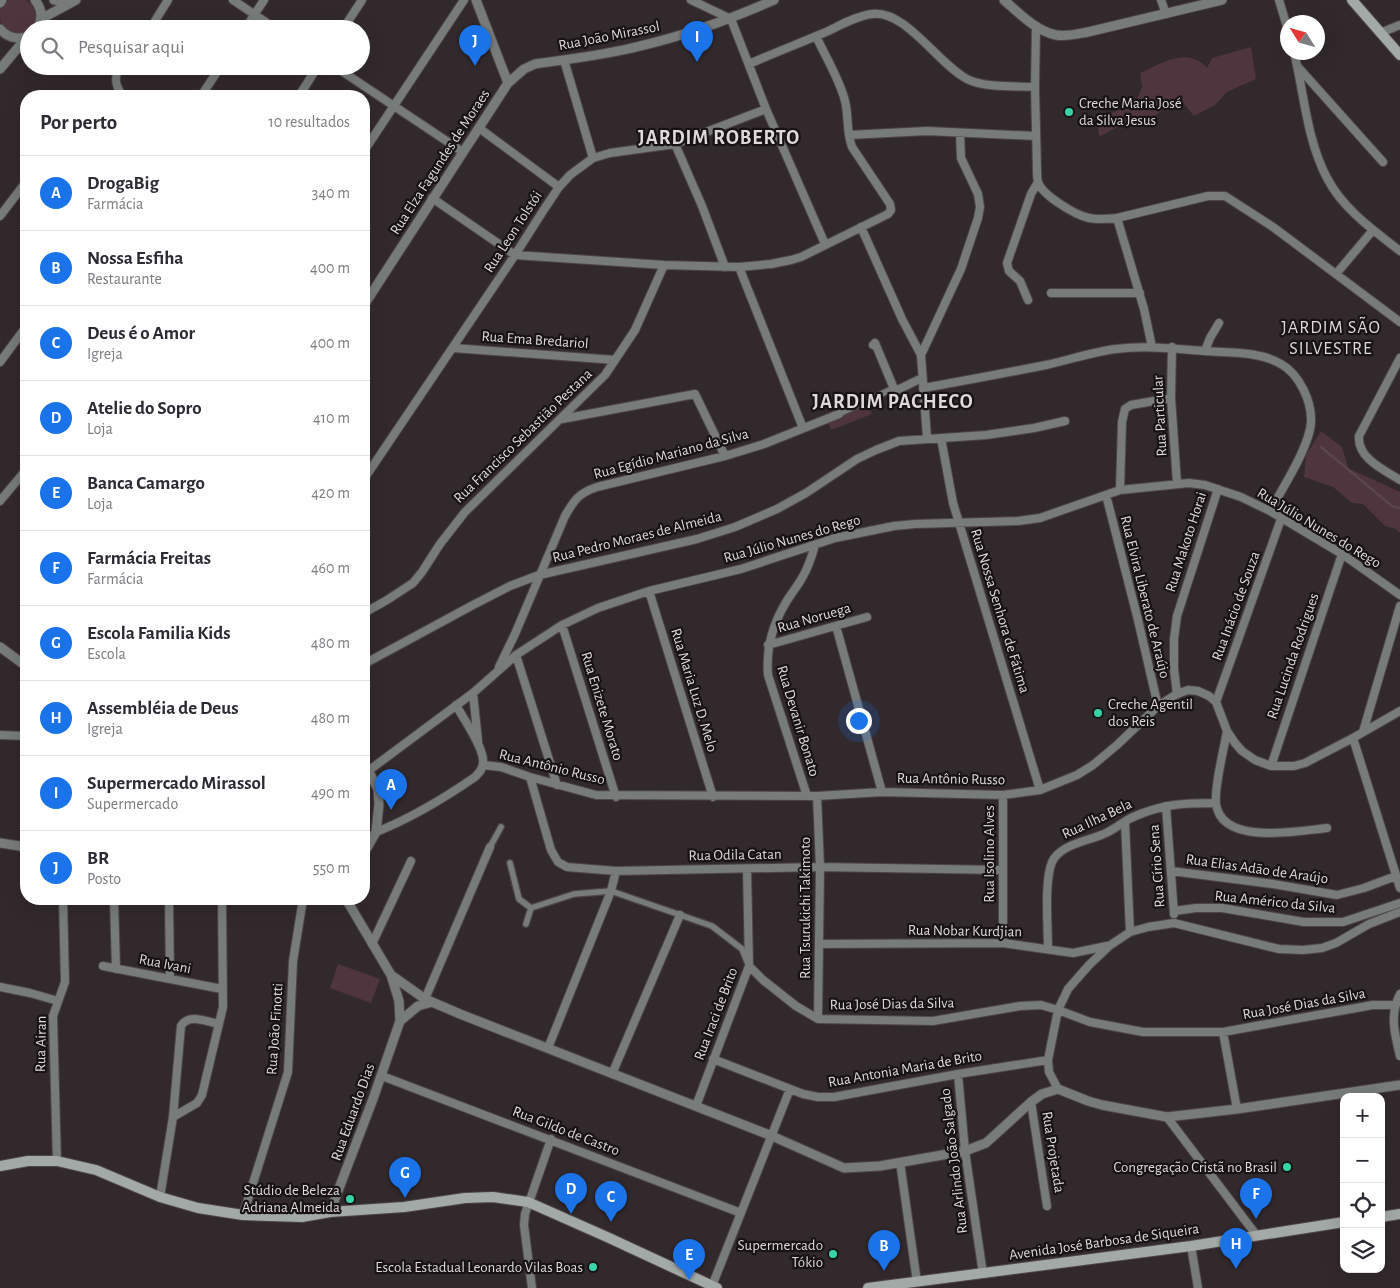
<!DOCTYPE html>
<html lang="pt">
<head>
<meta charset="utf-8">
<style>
	body { margin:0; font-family:"Alegreya Sans",sans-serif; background:#f7f7f7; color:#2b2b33 }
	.controls { position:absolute; right:15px; bottom:15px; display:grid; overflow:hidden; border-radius:10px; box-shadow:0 5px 20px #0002 }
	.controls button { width:45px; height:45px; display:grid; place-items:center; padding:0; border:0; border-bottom:1px solid #e1e1e2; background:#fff; color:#2b2b33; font:25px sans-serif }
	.compass { position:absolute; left:1280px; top:15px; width:45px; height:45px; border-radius:50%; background:#fff; box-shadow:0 5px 20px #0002; rotate:307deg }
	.you { position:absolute; left:858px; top:720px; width:18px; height:18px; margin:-12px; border:4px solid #fff; border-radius:50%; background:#1a73e8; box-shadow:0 0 0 8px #1a73e833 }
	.badge { display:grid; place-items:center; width:32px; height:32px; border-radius:50%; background:#1a73e8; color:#fff; font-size:16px; font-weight:700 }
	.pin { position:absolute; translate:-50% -41px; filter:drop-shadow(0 1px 2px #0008) }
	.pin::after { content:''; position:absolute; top:26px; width:18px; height:15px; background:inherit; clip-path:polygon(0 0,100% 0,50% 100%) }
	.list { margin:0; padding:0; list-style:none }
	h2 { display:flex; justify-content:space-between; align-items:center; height:65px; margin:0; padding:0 20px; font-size:21px }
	h2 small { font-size:16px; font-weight:400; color:#7c7c81 }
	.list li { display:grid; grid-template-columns:32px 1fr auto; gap:15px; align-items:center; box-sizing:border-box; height:75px; padding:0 20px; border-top:1px solid #e1e1e2 }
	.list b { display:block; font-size:19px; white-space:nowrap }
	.list p { margin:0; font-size:16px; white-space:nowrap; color:#7c7c81 }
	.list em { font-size:16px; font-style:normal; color:#7c7c81 }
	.icon { flex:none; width:28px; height:28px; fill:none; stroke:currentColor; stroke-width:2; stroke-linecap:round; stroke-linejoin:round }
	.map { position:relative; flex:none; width:1400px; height:1288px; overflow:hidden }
	.search { position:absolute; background:#fff; box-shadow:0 5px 20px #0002; left:20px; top:20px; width:350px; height:55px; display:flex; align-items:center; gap:12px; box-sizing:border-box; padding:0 18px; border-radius:28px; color:#7c7c81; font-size:19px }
	.panel { position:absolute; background:#fff; box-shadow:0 5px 20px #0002; left:20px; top:90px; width:350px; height:815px; border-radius:20px }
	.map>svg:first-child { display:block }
	.green { fill:#4f353e }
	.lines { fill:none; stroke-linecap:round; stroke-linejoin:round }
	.stream { stroke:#59464d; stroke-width:2.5 }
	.pedestrian-casing { stroke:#4e4548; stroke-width:8 }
	.minor-casing { stroke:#4e4548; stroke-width:10 }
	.tertiary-casing { stroke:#4e4548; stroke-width:11 }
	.secondary-casing { stroke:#4e4548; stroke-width:12 }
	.pedestrian { stroke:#777b7a; stroke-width:5.5 }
	.minor { stroke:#777b7a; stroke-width:8 }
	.tertiary { stroke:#777b7a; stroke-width:9 }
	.secondary { stroke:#a2a9a6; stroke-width:10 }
	.poi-dot { fill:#36d4a7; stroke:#171314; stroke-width:2 }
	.labels { text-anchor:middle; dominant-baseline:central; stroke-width:4.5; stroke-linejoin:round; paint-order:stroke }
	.street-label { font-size:15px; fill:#dfd9da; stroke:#171314 }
	.poi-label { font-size:15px; fill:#dfd9da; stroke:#171314; text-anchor:end }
	.quarter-label { font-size:18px; letter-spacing:1px; fill:#dfd9da; stroke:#171314 }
	.district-label { font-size:20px; font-weight:bold; letter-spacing:1px; fill:#dfd9da; stroke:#171314 }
</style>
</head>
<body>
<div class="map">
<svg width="1400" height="1288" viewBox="0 0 1400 1288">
	<rect width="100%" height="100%" fill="#32292c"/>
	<!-- green -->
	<path class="green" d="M 9,0 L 26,0 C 39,8 39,28 26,34 C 22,35 16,35 13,35 C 0,26 0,25 0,9 Z
		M 1251,47 L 1256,79 L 1227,92 L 1215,105 L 1194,116 L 1183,103 L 1161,111 L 1151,119 L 1123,124 L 1099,137 L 1097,118 L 1135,104 L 1142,87 L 1140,73 C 1162,63 1188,46 1207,68 L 1212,58 Z
		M 866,397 L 872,414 L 831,430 L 825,414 Z
		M 1321,431 L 1342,447 L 1348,468 L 1400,492 L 1400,533 L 1396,529 L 1385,526 L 1363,504 L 1352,503 L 1333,487 L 1304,477 L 1306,455 Z
		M 338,964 L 380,979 L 371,1003 L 330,988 Z"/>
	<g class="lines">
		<!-- stream -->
		<path class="stream" d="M 1321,447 L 1392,506 L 1400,508"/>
		<defs>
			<path id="pedestrian" d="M 839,414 L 894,388
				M 490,847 L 501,827
				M 510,863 L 519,899 L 531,908 L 574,894 L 611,891 L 712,926 L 742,949 L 748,964
				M 526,924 L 531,908"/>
			<path id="minor" d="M 233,0 L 276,29
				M 691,0 L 731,19 L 766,109 L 825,244
				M 1161,0 L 1166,14
				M 1279,0 L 1288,30
				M 1036,26 L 1035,87 L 1037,170 C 1037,173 1037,178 1038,182 C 1042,195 1075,215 1089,218 C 1098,220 1108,219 1117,218 L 1208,196 L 1225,196 L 1273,227 L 1400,322
				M 150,29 L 168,0
				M 245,29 L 264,0
				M 343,29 L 362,0
				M 1380,33 L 1400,25
				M 1294,52 C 1304,93 1307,141 1327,178 C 1343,209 1373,230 1400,251
				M 564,60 L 593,158
				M 749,64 C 774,53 800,43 826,32 C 841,25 856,16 872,14 C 905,9 939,65 967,79 C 984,88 1016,86 1035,87
				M 121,66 C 113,77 115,86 123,96
				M 334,66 L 463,152
				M 1298,67 L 1383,162
				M 201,96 L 221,66
				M 299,96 L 318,66
				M 479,128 L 559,187
				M 849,135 L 927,131 L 1036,136
				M 675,144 L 702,206 L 725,267
				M 364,151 L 464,0
				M 432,198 L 515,255 L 664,265 L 739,267 L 771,264 L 791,260 L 801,257 L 888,214 L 891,210 L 890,204 L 852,147 C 846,132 849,116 845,101 C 840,80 825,56 816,36
				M 0,216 L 26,182
				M 1117,218 L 1144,309 L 1152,347
				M 861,227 L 902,319 L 921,355
				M 739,267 L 803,428
				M 1336,274 L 1373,230
				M 1051,293 L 1140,293
				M 1028,300 L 1020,281 L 1009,271 L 1007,263 L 1031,194 L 1038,182
				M 873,345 L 875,343 L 895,391 L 922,378
				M 1172,347 L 1171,398 L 1177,483
				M 453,348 L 615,360
				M 1205,351 L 1210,338 L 1219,323
				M 1400,358 L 1359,436 C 1357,458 1384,470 1400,480
				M 0,362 L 26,327
				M 923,388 C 964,381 1005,373 1046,365 C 1069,360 1092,352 1116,349 C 1146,345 1176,349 1206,351 C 1230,353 1259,351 1281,364 C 1299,374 1312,401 1311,422 C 1310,446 1282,489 1270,511
				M 562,419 L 695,394 L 725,456
				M 927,438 L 921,355 L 961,269 L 978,218 L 980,207 L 978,194 L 961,158 L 960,133
				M 941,438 L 953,503 L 1040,790
				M 364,479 L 515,255 L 543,211 L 559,187 L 570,175 L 593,158 L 610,153 L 675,144 L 766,109
				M 1120,490 L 1122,422 L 1125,409 L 1131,405 L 1171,398
				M 1106,495 L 1138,620 L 1158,706
				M 0,501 L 26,470
				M 649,591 L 713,797
				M 364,613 L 387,600 L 413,583 L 422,572 L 440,544 L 465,512 L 605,375 L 635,330 L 664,265
				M 562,625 L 616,797
				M 836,626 L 882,792
				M 768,645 L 867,617
				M 516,655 L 557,785
				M 364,664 L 473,605 L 510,586 L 539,575 L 697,539 L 735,527 L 777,509 L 806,493 L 857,459 L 876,450 L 899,441 L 986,435 L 1034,428 L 1065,421
				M 499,667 L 515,634 L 565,516 C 574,500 579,493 597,487 L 725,456 L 764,444 L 839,414
				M 473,693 L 478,741
				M 1177,694 L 1174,669 L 1174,639 L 1177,616 L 1218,489
				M 1216,702 L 1281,519
				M 1227,731 C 1224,749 1214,787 1216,804 C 1222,846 1298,831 1327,828
				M 1363,732 L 1400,606
				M 0,735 L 26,736
				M 1353,738 L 1400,888
				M 483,765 L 501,767 L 530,777 L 596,795 L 817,796 L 882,792 L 1003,795 L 1040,790 L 1077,775 L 1093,765 L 1117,745 L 1158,706 L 1177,694 L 1188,690 L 1198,691 L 1209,696 L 1216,702 L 1227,731 L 1235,743 L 1242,751 L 1255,760 L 1271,766 L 1294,766 L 1305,763 L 1353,738 L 1400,711
				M 1271,766 L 1342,554
				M 364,774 L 473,693 L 516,655 L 562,625 L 598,608 L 649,591 L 741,569 L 835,538 L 894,526 L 915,524 L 1018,521 L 1040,518 L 1120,490 L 1189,483 L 1205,485 L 1241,497 L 1270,511 L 1342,554 L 1400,595
				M 530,777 L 551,850 L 558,862 L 567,867 L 616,871 L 820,867 L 1002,870
				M 1003,795 L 1003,943
				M 807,796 L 768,675 C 766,650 772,626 785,604 C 790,595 797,587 802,578 C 808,568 812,556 815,545
				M 817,796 L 820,867 L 818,1019
				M 1166,806 L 1174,914
				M 1125,822 L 1130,932
				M 376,832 C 412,818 443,799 475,777 C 479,773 483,769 483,763 C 485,749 463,718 456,705
				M 1171,871 L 1273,884 L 1337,895 L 1364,888 L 1396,876
				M 114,899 L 116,969
				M 169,899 L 170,979
				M 1174,911 L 1196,908 L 1222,908 L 1304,922 L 1343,922 L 1400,903
				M 372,944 L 411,861
				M 819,944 L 1003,943 L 1073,953 L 1107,946
				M 1048,949 C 1048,927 1044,881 1052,862 C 1061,843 1091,841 1108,832 C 1116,828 1123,822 1131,818 C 1144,812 1160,807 1174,805 C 1188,803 1202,803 1216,803
				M 103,966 L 222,989
				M 749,966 L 763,980 L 796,1006 L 818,1019 L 933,1021 L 1020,1006 L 1041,1005 L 1058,1010 L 1090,1022 L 1143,1032 L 1223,1032 L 1373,1005 L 1395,1005
				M 0,987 L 30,993 L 58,1001
				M 1400,994 C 1389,1015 1395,1035 1400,1056
				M 425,999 L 490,847
				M 1223,1032 L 1237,1109
				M 548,1048 L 611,891 L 616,871
				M 713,1059 L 803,1094 L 818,1097 L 834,1097 L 958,1074 L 1048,1060
				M 612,1074 L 680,915
				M 958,1074 L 965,1151 L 983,1274
				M 382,1076 L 741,1213
				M 1058,1089 L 1049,1072 L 1048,1060 L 1058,1010 L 1068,989 L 1089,965 L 1109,946 L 1130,932 L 1148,927 L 1174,923 L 1279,949 L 1303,950 L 1322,948 L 1336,943 L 1369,924 L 1400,912
				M 1031,1102 L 1047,1206
				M 696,1106 L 749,966 L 747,869
				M 173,1117 L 197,1103 L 202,1095 L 223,1007 L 222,899
				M 1167,1117 L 1257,1236
				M 57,1161 L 53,1016 L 65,982 L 63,899
				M 900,1162 L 917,1282
				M 160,1197 L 173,1117 L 181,1026 C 189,1013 207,1022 219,1024
				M 243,1215 L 288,1072 L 293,961 L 303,899
				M 1191,1246 L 1198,1288
				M 712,1286 L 790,1089
				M 532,1288 L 524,1225 L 525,1214 L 551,1139"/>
			<path id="tertiary" d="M 35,0 C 42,9 43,19 37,29
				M 54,0 L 71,2
				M 476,0 L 508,83
				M 1004,0 C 1019,13 1036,31 1056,35 C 1067,37 1077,34 1088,32 L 1222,0
				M 0,3 L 2,0
				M 41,19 L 76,0
				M 0,29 C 8,38 17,40 29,36
				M 0,69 L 27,37
				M 364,305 L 508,83 L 524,69 L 535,64 C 570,59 606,55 640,46 C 687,35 731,19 774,0
				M 0,647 L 26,666
				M 364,766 L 369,772 L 378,789 L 379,804 L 376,832 L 364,853
				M 0,843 L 26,847
				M 346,899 L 391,975 L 425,999 L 460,1014 L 772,1136 L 844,1168 L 880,1166 L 965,1151 L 986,1143 L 1031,1102 L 1042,1094 L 1058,1089 L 1088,1101 L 1102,1105 L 1167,1117 L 1237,1109 L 1400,1085
				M 400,1021 L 418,1006 L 432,1002
				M 330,1212 L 373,1099 L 400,1021 L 399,1001 L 391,975"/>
			<path id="secondary" d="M 1352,0 L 1400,55
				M 0,1166 L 28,1161 L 57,1161 L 96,1170 L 160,1197 L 198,1208 L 243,1215 L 302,1217 L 330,1212 L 404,1207 L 465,1198 L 493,1197 L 528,1202 L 607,1237 L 717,1288
				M 1381,1217 L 1400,1214
				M 868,1288 L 1191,1246 L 1344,1222"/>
		</defs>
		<!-- pedestrian casing -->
		<use href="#pedestrian" class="pedestrian-casing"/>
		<!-- minor casing -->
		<use href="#minor" class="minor-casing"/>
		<!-- tertiary casing -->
		<use href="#tertiary" class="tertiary-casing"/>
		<!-- secondary casing -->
		<use href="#secondary" class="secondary-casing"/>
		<!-- pedestrian -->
		<use href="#pedestrian" class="pedestrian"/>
		<!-- minor -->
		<use href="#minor" class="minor"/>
		<!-- tertiary -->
		<use href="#tertiary" class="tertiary"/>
		<!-- secondary -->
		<use href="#secondary" class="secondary"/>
	</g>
	<!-- markers -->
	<g class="poi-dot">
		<circle cx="1069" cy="112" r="5"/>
		<circle cx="1098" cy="713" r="5"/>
		<circle cx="1287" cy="1167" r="5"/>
		<circle cx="350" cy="1199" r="5"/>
		<circle cx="833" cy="1254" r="5"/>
		<circle cx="593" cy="1267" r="5"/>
	</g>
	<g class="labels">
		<!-- street labels -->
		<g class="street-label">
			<text transform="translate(609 36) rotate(-11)">Rua João Mirassol</text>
			<text transform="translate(440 162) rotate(-57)">Rua Elza Fagundes de Moraes</text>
			<text transform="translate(513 232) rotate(-57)">Rua Leon Tolstói</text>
			<text transform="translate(535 340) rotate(4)">Rua Ema Bredariol</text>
			<text transform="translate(1160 416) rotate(-93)">Rua Particular</text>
			<text transform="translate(523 436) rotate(-44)">Rua Francisco Sebastião Pestana</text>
			<text transform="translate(671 454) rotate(-15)">Rua Egídio Mariano da Silva</text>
			<text transform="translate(1319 528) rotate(31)">Rua Júlio Nunes do Rego</text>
			<text transform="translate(637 537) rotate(-14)">Rua Pedro Moraes de Almeida</text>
			<text transform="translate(792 539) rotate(-16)">Rua Júlio Nunes do Rego</text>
			<text transform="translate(1186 542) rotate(-72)">Rua Makoto Horai</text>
			<text transform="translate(1145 597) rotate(76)">Rua Elvira Liberato de Araújo</text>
			<text transform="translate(1236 606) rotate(-70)">Rua Inácio de Souza</text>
			<text transform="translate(1000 611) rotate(73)">Rua Nossa Senhora de Fátima</text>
			<text transform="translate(814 618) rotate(-16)">Rua Noruega</text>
			<text transform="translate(1293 656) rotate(-71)">Rua Lucinda Rodrigues</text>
			<text transform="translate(694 690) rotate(73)">Rua Maria Luz D. Melo</text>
			<text transform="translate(602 706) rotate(73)">Rua Enizete Morato</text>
			<text transform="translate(798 721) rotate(73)">Rua Devanir Bonato</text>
			<text transform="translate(552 767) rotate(14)">Rua Antônio Russo</text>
			<text transform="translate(951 779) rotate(1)">Rua Antônio Russo</text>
			<text transform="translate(1097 819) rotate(-25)">Rua Ilha Bela</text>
			<text transform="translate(989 854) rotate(-90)">Rua Isolino Alves</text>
			<text transform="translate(735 855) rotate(-1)">Rua Odila Catan</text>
			<text transform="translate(1157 866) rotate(-94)">Rua Círio Sena</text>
			<text transform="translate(1257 869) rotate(8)">Rua Elias Adão de Araújo</text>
			<text transform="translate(1275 902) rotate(6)">Rua Américo da Silva</text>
			<text transform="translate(805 908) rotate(-90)">Rua Tsurukichi Takimoto</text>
			<text transform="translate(965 931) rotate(1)">Rua Nobar Kurdjian</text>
			<text transform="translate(165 964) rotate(11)">Rua Ivani</text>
			<text transform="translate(892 1004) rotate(-1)">Rua José Dias da Silva</text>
			<text transform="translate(1304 1004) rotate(-10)">Rua José Dias da Silva</text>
			<text transform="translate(716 1014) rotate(-69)">Rua Iraci de Brito</text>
			<text transform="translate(275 1029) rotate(-86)">Rua João Finotti</text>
			<text transform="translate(41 1044) rotate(-89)">Rua Airan</text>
			<text transform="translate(905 1069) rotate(-10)">Rua Antonia Maria de Brito</text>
			<text transform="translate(353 1112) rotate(-70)">Rua Eduardo Dias</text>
			<text transform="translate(566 1131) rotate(21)">Rua Gildo de Castro</text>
			<text transform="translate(1053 1152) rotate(81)">Rua Projetada</text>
			<text transform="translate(954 1161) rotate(-97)">Rua Arlindo João Salgado</text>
			<text transform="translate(1104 1242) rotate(-8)">Avenida José Barbosa de Siqueira</text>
		</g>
		<!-- poi labels -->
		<g class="poi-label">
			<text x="1079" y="103" text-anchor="start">Creche Maria José<tspan x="1079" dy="17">da Silva Jesus</tspan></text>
			<text x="1108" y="704" text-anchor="start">Creche Agentil<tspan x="1108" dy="17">dos Reis</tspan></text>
			<text x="1277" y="1167">Congregação Cristã no Brasil</text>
			<text x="340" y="1190">Stúdio de Beleza<tspan x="340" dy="17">Adriana Almeida</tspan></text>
			<text x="823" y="1245">Supermercado<tspan x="823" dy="17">Tókio</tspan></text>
			<text x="583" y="1267">Escola Estadual Leonardo Vilas Boas</text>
		</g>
		<!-- quarter labels -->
		<g class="quarter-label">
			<text x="1331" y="328">JARDIM SÃO<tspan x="1331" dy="21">SILVESTRE</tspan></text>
		</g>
		<!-- district labels -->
		<g class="district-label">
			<text x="719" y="138">JARDIM ROBERTO</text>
			<text x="893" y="402">JARDIM PACHECO</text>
		</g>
	</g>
</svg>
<div class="controls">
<button>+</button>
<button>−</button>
<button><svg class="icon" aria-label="locate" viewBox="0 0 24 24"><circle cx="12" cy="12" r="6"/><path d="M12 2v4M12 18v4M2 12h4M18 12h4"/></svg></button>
<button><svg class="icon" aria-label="layers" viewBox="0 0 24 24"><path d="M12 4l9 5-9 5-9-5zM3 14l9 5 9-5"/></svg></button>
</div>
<svg class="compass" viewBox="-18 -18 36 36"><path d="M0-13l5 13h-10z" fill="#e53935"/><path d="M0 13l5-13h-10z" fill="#7c7c81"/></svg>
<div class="you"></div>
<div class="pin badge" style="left:391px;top:810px">A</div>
<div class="pin badge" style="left:884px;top:1271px">B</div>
<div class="pin badge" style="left:611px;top:1222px">C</div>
<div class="pin badge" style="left:571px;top:1214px">D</div>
<div class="pin badge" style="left:689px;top:1280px">E</div>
<div class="pin badge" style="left:1256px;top:1219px">F</div>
<div class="pin badge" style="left:405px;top:1198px">G</div>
<div class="pin badge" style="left:1236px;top:1269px">H</div>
<div class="pin badge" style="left:697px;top:62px">I</div>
<div class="pin badge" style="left:475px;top:66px">J</div>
<div class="search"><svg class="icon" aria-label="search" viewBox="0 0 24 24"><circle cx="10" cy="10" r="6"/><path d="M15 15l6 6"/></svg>Pesquisar aqui</div>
<section class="panel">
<h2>Por perto<small>10 resultados</small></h2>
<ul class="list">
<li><span class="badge">A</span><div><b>DrogaBig</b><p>Farmácia</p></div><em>340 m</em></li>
<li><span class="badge">B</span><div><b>Nossa Esfiha</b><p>Restaurante</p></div><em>400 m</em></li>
<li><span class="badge">C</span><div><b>Deus é o Amor</b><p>Igreja</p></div><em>400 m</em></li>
<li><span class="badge">D</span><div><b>Atelie do Sopro</b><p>Loja</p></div><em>410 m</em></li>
<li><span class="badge">E</span><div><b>Banca Camargo</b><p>Loja</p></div><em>420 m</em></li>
<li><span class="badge">F</span><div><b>Farmácia Freitas</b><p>Farmácia</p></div><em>460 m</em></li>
<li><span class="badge">G</span><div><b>Escola Familia Kids</b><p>Escola</p></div><em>480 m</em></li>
<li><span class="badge">H</span><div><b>Assembléia de Deus</b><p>Igreja</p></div><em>480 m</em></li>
<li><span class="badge">I</span><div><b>Supermercado Mirassol</b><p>Supermercado</p></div><em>490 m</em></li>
<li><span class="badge">J</span><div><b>BR</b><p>Posto</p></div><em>550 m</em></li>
</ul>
</section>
</div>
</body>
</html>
